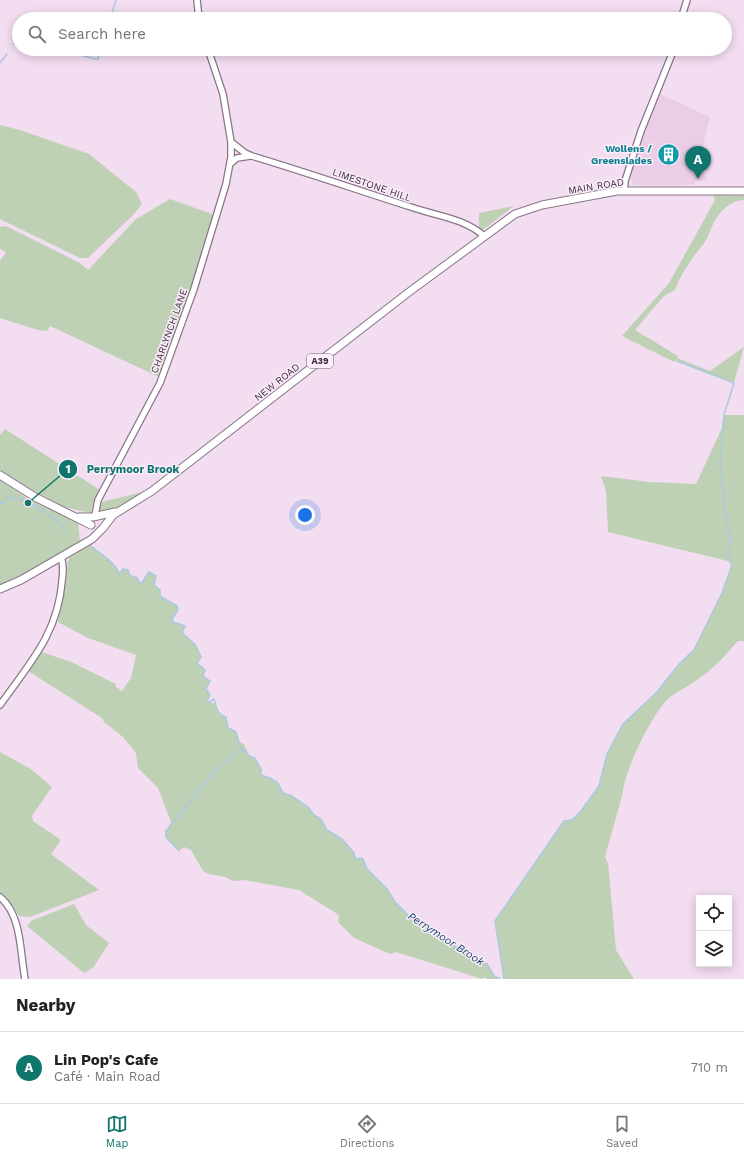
<!DOCTYPE html>
<html lang="en">
<head>
<meta charset="utf-8">
<style>
	body { margin:0; font-family:"Work Sans",sans-serif; background:#f6f6f6; color:#222 }
	.controls { position:absolute; right:12px; bottom:12px; display:grid; overflow:hidden; border-radius:0px; box-shadow:0 2px 10px #0003 }
	.controls button { width:36px; height:36px; display:grid; place-items:center; padding:0; border:0; border-bottom:1px solid #e0e0e0; background:#fff; color:#222; font:20px sans-serif }
	.you { position:absolute; left:305px; top:515px; width:14px; height:14px; margin:-10px; border:3px solid #fff; border-radius:50%; background:#1a73e8; box-shadow:0 0 0 6px #1a73e833 }
	.badge { display:grid; place-items:center; width:26px; height:26px; border-radius:50%; background:#0f766e; color:#fff; font-size:13px; font-weight:700 }
	.pin { position:absolute; translate:-50% -33px; filter:drop-shadow(0 1px 2px #0008) }
	.pin::after { content:''; position:absolute; top:21px; width:14px; height:12px; background:inherit; clip-path:polygon(0 0,100% 0,50% 100%) }
	.list { margin:0; padding:0; list-style:none }
	h2 { display:flex; justify-content:space-between; align-items:center; height:52px; margin:0; padding:0 16px; font-size:17px }
	h2 small { font-size:13px; font-weight:400; color:#767676 }
	.list li { display:grid; grid-template-columns:26px 1fr auto; gap:12px; align-items:center; box-sizing:border-box; height:72px; padding:0 16px; border-top:1px solid #e0e0e0 }
	.list b { display:block; font-size:15px; white-space:nowrap }
	.list p { margin:0; font-size:13px; white-space:nowrap; color:#767676 }
	.list em { font-size:13px; font-style:normal; color:#767676 }
	.icon { flex:none; width:22px; height:22px; fill:none; stroke:currentColor; stroke-width:2; stroke-linecap:round; stroke-linejoin:round }
	.map { position:relative; flex:none; width:744px; height:979px; overflow:hidden }
	.search { position:absolute; background:#fff; box-shadow:0 2px 10px #0003; left:12px; right:12px; top:12px; height:44px; display:flex; align-items:center; gap:10px; box-sizing:border-box; padding:0 14px; border-radius:22px; color:#767676; font-size:15px }
	.sheet { height:124px; background:#fff }
	nav { display:flex; justify-content:space-around; align-items:center; box-sizing:border-box; height:56px; border-top:1px solid #e0e0e0; background:#fff; font-size:11px; color:#767676 }
	nav a { display:grid; justify-items:center; gap:2px }
	nav .on { color:#0f766e }
	.map>svg:first-child { display:block }
	.built { fill:#eacee7 }
	.green { fill:#bfd1b5 }
	.lines { fill:none; stroke-linecap:round; stroke-linejoin:round }
	.stream { stroke:#aac9e2; stroke-width:1.5 }
	.minor-casing { stroke:#897587; stroke-width:8 }
	.major-casing { stroke:#897587; stroke-width:9 }
	.minor { stroke:#fff; stroke-width:5.5 }
	.major { stroke:#fff; stroke-width:7 }
	.labels { text-anchor:middle; dominant-baseline:central; stroke-width:3; stroke-linejoin:round; paint-order:stroke }
	.shield { fill:#fdecfc; stroke:#726771; stroke-width:1 }
	.shield-label { font-size:9px; font-weight:bold; fill:#362e36 }
	.culture-label { font-size:10px; font-weight:bold; fill:#0d838f; stroke:#fdecfc; text-anchor:end }
	.street-label { font-size:10px; fill:#362e36; stroke:#fdecfc }
	.water-label { font-size:11px; font-style:italic; fill:#0e4465; stroke:#fdecfc }
	.leader { fill:none; stroke:#0f766e; stroke-width:1.5 }
	.callout-dot { fill:#0f766e; stroke:#fdecfc; stroke-width:1.5 }
	.mark-label { font-size:12px; text-anchor:middle; font-weight:bold; fill:#fff }
	.callout-label { font-size:11px; text-anchor:middle; font-weight:bold; fill:#0f766e; stroke:#fdecfc; stroke-width:3; stroke-linejoin:round; paint-order:stroke }
</style>
</head>
<body>
<div class="map">
<svg width="744" height="979" viewBox="0 0 744 979">
	<rect width="100%" height="100%" fill="#f3ddf1"/>
	<!-- built -->
	<path class="built" d="M 658,93 L 710,117 L 701,153 L 701,165 L 707,180 L 695,181 L 694,184 L 686,185 L 634,185 L 632,181 L 630,178 Z"/>
	<!-- green -->
	<path class="green" d="M 0,125 L 20,130 L 89,154 L 136,192 L 142,204 L 134,214 L 88,258 L 80,258 L 4,221 L 0,219 Z
		M 713,195 L 741,196 L 744,196 L 744,200 C 728,201 717,214 711,229 C 709,233 707,239 704,243 C 693,257 681,273 675,290 L 664,296 L 635,330 L 678,356 L 677,358 L 710,371 L 744,347 L 734,383 L 675,360 L 674,362 L 622,336 L 669,283 L 715,200 Z
		M 170,199 L 209,213 L 213,215 L 214,219 L 180,321 L 159,377 L 50,326 L 47,331 L 38,330 L 0,318 L 0,261 L 6,252 L 0,249 L 0,227 L 6,226 L 80,263 L 88,270 L 136,219 Z
		M 514,206 L 484,229 L 479,229 L 479,213 Z
		M 724,415 L 744,415 L 744,641 L 738,641 C 727,653 715,668 701,677 C 691,685 680,690 670,697 C 654,710 624,771 623,792 L 605,857 L 608,863 L 616,950 L 634,979 L 504,979 L 495,921 L 564,821 L 572,820 L 581,811 L 599,786 L 607,754 L 623,724 L 657,692 L 680,663 L 694,650 L 722,593 L 732,565 L 728,561 L 608,532 L 606,491 L 601,476 L 650,482 L 696,484 L 722,428 Z
		M 5,429 L 100,490 L 92,506 L 91,513 L 64,507 L 15,481 L 0,470 L 0,435 Z
		M 0,479 L 28,499 L 78,522 L 80,542 L 52,560 L 0,585 Z
		M 142,492 C 129,503 116,509 99,511 L 102,502 Z
		M 90,545 C 99,553 115,561 119,573 L 123,569 L 128,570 L 130,576 L 136,577 L 141,584 L 149,572 L 156,576 L 154,585 L 160,590 L 160,596 L 177,606 L 178,610 L 172,619 L 173,622 L 185,626 L 182,633 L 195,644 L 201,657 L 197,663 L 205,670 L 203,676 L 210,681 L 206,689 L 210,695 L 207,701 L 215,704 L 219,714 L 226,717 L 228,728 L 236,732 L 238,741 L 244,744 L 249,756 L 255,758 L 261,770 L 261,775 L 270,778 L 278,783 L 283,793 L 292,796 L 308,807 L 314,815 L 321,819 L 327,830 L 342,839 L 354,853 L 355,859 L 362,858 L 364,861 L 367,869 L 387,889 L 395,902 L 410,917 L 436,930 L 446,941 L 487,964 L 494,976 L 500,979 L 487,979 L 485,977 L 482,979 L 396,952 L 390,954 L 354,938 L 338,922 L 339,915 L 299,890 L 244,880 L 233,881 L 225,877 L 209,874 L 203,871 L 191,850 L 184,847 L 178,852 L 177,849 L 166,837 L 166,831 L 171,822 L 158,788 L 138,768 L 136,753 L 123,737 L 104,722 L 102,718 L 28,671 L 42,652 L 71,662 L 116,684 L 115,686 L 122,691 L 131,678 L 136,655 L 88,638 L 58,622 L 66,580 L 68,561 L 70,557 Z
		M 0,752 L 31,769 L 52,787 L 32,816 L 33,821 L 61,840 L 51,854 L 99,890 L 30,917 L 19,916 L 10,903 L 0,893 Z
		M 74,904 L 86,925 L 109,943 L 93,968 L 84,973 L 27,926 L 31,921 Z"/>
	<g class="lines">
		<!-- stream -->
		<path class="stream" d="M 110,19 L 116,0
			M 13,44 L 19,44
			M 59,49 L 95,59 L 98,59 L 100,49
			M 0,63 L 7,54
			M 0,503 L 4,503 L 8,497 L 13,499 L 19,498 L 43,510 L 56,520 L 65,531
			M 90,545 C 99,554 115,561 119,574 L 123,569 L 128,570 L 130,576 L 136,577 L 141,584 L 149,572 L 156,576 L 154,585 L 160,590 L 160,596 L 177,606 L 178,610 L 172,619 L 173,622 L 185,626 L 182,633 L 195,644 L 201,657 L 197,663 L 205,670 L 203,676 L 210,681 L 206,689 L 210,695 L 207,701 L 209,702 L 214,699 C 217,709 216,713 226,717 L 228,728 L 236,732 L 241,750 L 246,752 L 249,756 L 255,758 L 261,769 L 261,775 L 270,778 L 278,783 L 283,793 L 292,796 L 308,807 L 314,815 L 321,819 L 327,830 L 342,839 L 354,853 L 355,859 L 362,858 L 364,861 L 367,869 L 387,889 L 395,902 L 410,917 L 436,930 L 446,941 L 487,964 L 494,976 L 500,979
			M 177,849 L 166,837 L 166,831 L 213,773 L 236,751
			M 504,979 L 495,921 L 564,821 L 572,820 L 581,811 L 599,786 L 607,754 L 623,724 L 657,692 L 680,663 L 694,650 L 722,593 L 732,565 L 729,553 L 731,538 L 727,527 L 720,462 L 722,435 L 724,415 L 734,383 L 677,361"/>
		<defs>
			<path id="minor" d="M 197,0 L 199,19
				M 681,19 L 687,0
				M 231,142 L 245,153 L 252,156 C 305,172 358,190 411,207 C 436,216 464,218 484,236
				M 230,164 L 237,158 L 250,156
				M 624,191 L 625,181 L 641,131 L 674,49
				M 95,515 L 98,500 L 160,383 L 194,289 L 226,184 L 231,157 L 231,142 L 223,94 L 208,49
				M 0,705 C 29,664 58,634 62,581 C 63,573 64,565 61,557
				M 0,897 C 22,915 20,953 25,979"/>
			<path id="major" d="M 0,475 L 35,497 L 91,525
				M 79,517 L 93,517 L 115,512
				M 0,589 L 21,580 L 92,539 L 103,528 L 113,515 L 152,491 L 409,292 L 515,214 L 542,205 L 617,191 L 744,191"/>
		</defs>
		<!-- minor casing -->
		<use href="#minor" class="minor-casing"/>
		<!-- major casing -->
		<use href="#major" class="major-casing"/>
		<!-- minor -->
		<use href="#minor" class="minor"/>
		<!-- major -->
		<use href="#major" class="major"/>
	</g>
	<!-- icons -->
	<defs>
		<symbol id="building-disc" viewBox="-11 -11 22 22"><circle r="9.5" fill="#0f9aa8" stroke="#fdecfc"/><path d="M-4-6H4V6H1V3H-1V6H-4ZM-2.5-4.3h1.7v1.8h-1.7ZM.8-4.3h1.7v1.8H.8ZM-2.5-1h1.7V.8h-1.7ZM.8-1h1.7V.8H.8Z" fill="#fff"/></symbol>
	</defs>
	<g fill-rule="evenodd">
		<use href="#building-disc" x="656" y="142" width="25" height="25"/>
	</g>
	<g class="labels">
		<!-- shield labels -->
		<rect class="shield" x="307" y="354" width="26" height="14" rx="3"/>
		<g class="shield-label">
			<text x="320" y="361">A39</text>
		</g>
		<!-- culture labels -->
		<g class="culture-label">
			<text x="652" y="148">Wollens /<tspan x="652" dy="12">Greenslades</tspan></text>
		</g>
		<!-- street labels -->
		<g class="street-label">
			<text transform="translate(372 185) rotate(19)">LIMESTONE HILL</text>
			<text transform="translate(596 186) rotate(-9)">MAIN ROAD</text>
			<text transform="translate(169 331) rotate(-70)">CHARLYNCH LANE</text>
			<text transform="translate(277 382) rotate(-38)">NEW ROAD</text>
		</g>
		<!-- water labels -->
		<g class="water-label">
			<text transform="translate(446 939) rotate(33)">Perrymoor Brook</text>
		</g>
	</g>
	<!-- callouts -->
	<path class="leader" d="M28 503L68 469"/>
	<g class="callout-dot">
		<circle cx="28" cy="503" r="4"/>
		<circle cx="68" cy="469" r="10"/>
	</g>
	<g class="mark-label">
		<text x="68" y="473">1</text>
	</g>
	<g class="callout-label">
		<text x="133" y="473">Perrymoor Brook</text>
	</g>
</svg>
<div class="controls">
<button><svg class="icon" aria-label="locate" viewBox="0 0 24 24"><circle cx="12" cy="12" r="6"/><path d="M12 2v4M12 18v4M2 12h4M18 12h4"/></svg></button>
<button><svg class="icon" aria-label="layers" viewBox="0 0 24 24"><path d="M12 4l9 5-9 5-9-5zM3 14l9 5 9-5"/></svg></button>
</div>
<div class="you"></div>
<div class="pin badge" style="left:698px;top:179px">A</div>
<div class="search"><svg class="icon" aria-label="search" viewBox="0 0 24 24"><circle cx="10" cy="10" r="6"/><path d="M15 15l6 6"/></svg>Search here</div>
</div>
<section class="sheet">
<h2>Nearby<small></small></h2>
<ul class="list">
<li><span class="badge">A</span><div><b>Lin Pop's Cafe</b><p>Café · Main Road</p></div><em>710 m</em></li>
</ul>
</section>
<nav>
<a class="on"><svg class="icon" aria-label="map" viewBox="0 0 24 24"><path d="M3 6l6-2 6 2 6-2v14l-6 2-6-2-6 2zM9 4v14M15 6v14"/></svg>Map</a>
<a><svg class="icon" aria-label="directions" viewBox="0 0 24 24"><path d="M12 3l9 9-9 9-9-9zM9 14v-3h6M13 9l2 2-2 2"/></svg>Directions</a>
<a><svg class="icon" aria-label="saved" viewBox="0 0 24 24"><path d="M7 4h10v16l-5-4-5 4z"/></svg>Saved</a>
</nav>
</body>
</html>
